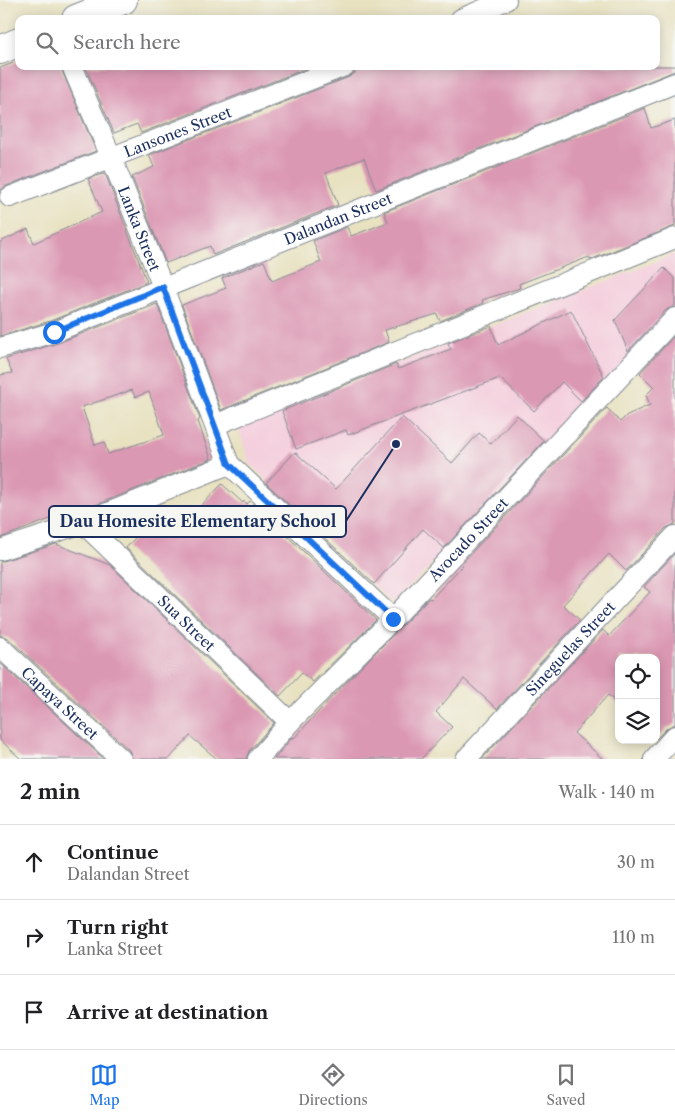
<!DOCTYPE html>
<html lang="en">
<head>
<meta charset="utf-8">
<style>
	body { margin:0; font-family:"Libre Caslon Text",serif; background:#f2f2f2; color:#202124 }
	.controls { position:absolute; right:15px; bottom:15px; display:grid; overflow:hidden; border-radius:10px; box-shadow:0 2px 12px #0003 }
	.controls button { width:45px; height:45px; display:grid; place-items:center; padding:0; border:0; border-bottom:1px solid #e0e0e0; background:#fff; color:#202124; font:25px sans-serif }
	.stop { position:absolute; width:15px; height:15px; margin:-11px; border:4px solid #1a73e8; border-radius:50%; background:#fff }
	.stop.end { background:#1a73e8; border-color:#fff; box-shadow:0 1px 5px #0008 }
	.list { margin:0; padding:0; list-style:none }
	h2 { display:flex; justify-content:space-between; align-items:center; height:65px; margin:0; padding:0 20px; font-size:21px }
	h2 small { font-size:16px; font-weight:400; color:#757577 }
	.list li { display:grid; grid-template-columns:32px 1fr auto; gap:15px; align-items:center; box-sizing:border-box; height:75px; padding:0 20px; border-top:1px solid #e0e0e0 }
	.list b { display:block; font-size:19px; white-space:nowrap }
	.list p { margin:0; font-size:16px; white-space:nowrap; color:#757577 }
	.list em { font-size:16px; font-style:normal; color:#757577 }
	.icon { flex:none; width:28px; height:28px; fill:none; stroke:currentColor; stroke-width:2; stroke-linecap:round; stroke-linejoin:round }
	.map { position:relative; flex:none; width:675px; height:759px; overflow:hidden }
	.search { position:absolute; background:#fff; box-shadow:0 2px 12px #0003; left:15px; right:15px; top:15px; height:55px; display:flex; align-items:center; gap:12px; box-sizing:border-box; padding:0 18px; border-radius:10px; color:#757577; font-size:19px }
	.sheet { height:290px; background:#fff }
	nav { display:flex; justify-content:space-around; align-items:center; box-sizing:border-box; height:70px; border-top:1px solid #e0e0e0; background:#fff; font-size:14px; color:#757577 }
	nav a { display:grid; justify-items:center; gap:2px }
	nav .on { color:#1a73e8 }
	.map>svg:first-child { display:block }
	.built { fill:#f4cfdd }
	.building { fill:#db98b3; fill-rule:evenodd }
	.lines { fill:none; stroke-linecap:round; stroke-linejoin:round }
	.street-casing { stroke:#828890; stroke-width:22 }
	.secondary-casing { stroke:#828890; stroke-width:30 }
	.street { stroke:#fff; stroke-width:20 }
	.secondary { stroke:#fff; stroke-width:28 }
	.route { stroke:#1a73e8; stroke-width:6 }
	.labels { text-anchor:middle; dominant-baseline:central; stroke-width:4; stroke-linejoin:round; paint-order:stroke }
	.street-label { font-size:15px; fill:#1b2f5e; stroke:#f6f6f2 }
	.leader { fill:none; stroke:#1b2f5e; stroke-width:2 }
	.callout-dot { fill:#1b2f5e; stroke:#f6f6f2; stroke-width:2 }
	.callout { fill:#f6f6f2; stroke:#1b2f5e; stroke-width:2 }
	.callout-label { font-size:16px; text-anchor:middle; font-weight:bold; fill:#1b2f5e }
</style>
</head>
<body>
<div class="map">
<svg width="675" height="759" viewBox="0 0 675 759">
	<rect width="100%" height="100%" fill="#f6f6f2"/>
	<filter id="ink" filterUnits="userSpaceOnUse"><feTurbulence type="fractalNoise" baseFrequency=".02" numOctaves="2"/><feDisplacementMap in="SourceGraphic" scale="10" xChannelSelector="R" yChannelSelector="G"/><feConvolveMatrix kernelMatrix="1 2 1 2 8 2 1 2 1" color-interpolation-filters="sRGB"/></filter>
	<filter id="wash" filterUnits="userSpaceOnUse"><feTurbulence type="fractalNoise" baseFrequency=".0096" numOctaves="4" result="noise"/><feDisplacementMap in="SourceGraphic" scale="20" xChannelSelector="R" yChannelSelector="G"/><feGaussianBlur stdDeviation="1.12" result="paint"/><feColorMatrix in="noise" values="0 0 0 0 0 0 0 0 0 0 0 0 0 0 0 0 0 1.4 0 .05"/><feComposite in="paint" operator="in"/></filter>
	<g filter="url(#wash)">
		<rect width="100%" height="100%" fill="#e8e2c1"/>
		<!-- built -->
		<path class="built" d="M 675,254 L 675,313 L 393,604 L 249,463 L 238,426 Z"/>
		<g id="blocks">
			<!-- building -->
			<path class="building" d="M 18,61 L 19,66 L 60,66 L 96,151 L 6,186 L 0,191 L 0,68 Z
				M 85,66 L 312,66 L 141,133 L 137,124 L 114,133 Z
				M 357,66 L 675,66 L 675,71 L 376,190 L 364,158 L 326,173 L 338,205 L 213,255 L 210,246 L 166,263 L 132,177 L 154,167 L 149,155 L 349,77 L 355,73 Z
				M 645,108 L 651,128 L 675,120 L 675,226 L 590,260 L 589,257 L 519,284 L 520,288 L 482,300 L 483,303 L 440,321 L 437,314 L 385,330 L 389,342 L 221,410 L 182,305 L 226,288 L 222,278 L 264,261 L 272,281 L 321,262 L 313,241 L 347,227 L 351,236 L 388,222 L 384,212 Z
				M 105,173 L 147,282 L 50,321 L 0,336 L 0,242 L 28,229 L 34,243 L 102,212 L 88,179 Z
				M 664,268 L 675,279 L 675,306 L 666,310 L 628,351 L 615,320 Z
				M 157,304 L 200,419 L 198,421 L 211,459 L 88,508 L 86,509 L 85,506 L 0,538 L 0,375 L 12,373 L 6,359 L 58,343 ZM 132,390 L 135,397 L 149,392 L 164,435 L 108,454 L 104,442 L 95,445 L 82,407 Z
				M 571,310 L 604,377 L 581,401 L 562,382 L 534,411 L 500,378 L 348,435 L 346,430 L 296,449 L 282,411 L 396,364 L 398,369 L 451,349 L 448,343 L 491,326 L 498,345 Z
				M 675,335 L 675,524 L 666,528 L 626,571 L 609,554 L 563,605 L 580,620 L 497,709 L 464,679 L 436,712 L 452,727 L 421,759 L 274,759 L 293,737 L 294,738 L 331,698 L 429,598 L 431,599 L 463,565 L 461,564 L 607,408 L 620,422 L 627,415 L 650,405 L 646,395 L 654,387 L 640,373 Z
				M 517,415 L 544,441 L 444,548 L 423,529 L 374,584 L 266,483 L 295,452 L 336,489 L 402,417 L 452,463 L 479,433 L 491,444 Z
				M 222,484 L 243,503 L 244,501 L 247,504 L 250,501 L 376,620 L 313,682 L 302,673 L 280,696 L 126,548 L 160,510 L 180,528 Z
				M 56,544 L 110,565 L 274,723 L 249,751 L 246,759 L 217,759 L 190,736 L 169,759 L 133,759 L 129,750 L 8,638 L 0,635 L 0,562 Z
				M 675,553 L 675,724 L 667,728 L 656,739 L 656,658 L 619,658 L 619,705 L 608,695 L 574,733 L 603,759 L 482,759 L 603,630 L 609,636 L 650,592 L 644,587 Z
				M 0,663 L 104,759 L 21,759 L 0,740 Z"/>
		</g>
	</g>
	<g filter="url(#ink)">
		<use href="#blocks" fill-opacity="0" stroke="#828890" stroke-width="1"/>
		<g class="lines">
			<defs>
				<g id="street">
					<path d="M 461,19 L 506,0"/>
					<path id="s1" d="M 72,66 L 112,159 L 163,287 L 229,464 L 393,619"/>
					<path id="s2" d="M 10,197 L 345,66"/>
					<path id="s3" d="M 0,348 L 54,332 L 675,83"/>
					<path d="M 215,425 L 675,238"/>
					<path id="s4" d="M 83,523 L 290,722"/>
					<path d="M 0,550 L 83,523 L 229,464"/>
					<path id="s5" d="M 0,647 L 121,759"/>
					<path id="s6" d="M 258,759 L 290,722 L 393,619 L 675,318"/>
					<path id="s7" d="M 466,759 L 675,536"/>
					<path d="M 654,759 L 675,736"/>
				</g>
				<path id="secondary" d="M 76,19 L 123,0
					M 0,50 L 19,42"/>
			</defs>
			<!-- street casing -->
			<use href="#street" class="street-casing"/>
			<!-- secondary casing -->
			<use href="#secondary" class="secondary-casing"/>
			<!-- street -->
			<use href="#street" class="street"/>
			<!-- secondary -->
			<use href="#secondary" class="secondary"/>
		</g>
	</g>
	<g class="lines" filter="url(#ink)">
		<!-- route -->
		<path class="route" d="M 54,332 L 163,287 L 229,464 L 393,619"/>
	</g>
	<g class="labels">
		<!-- street labels -->
		<g class="street-label">
			<text stroke="none"><textPath href="#s2" startOffset="180">Lansones Street</textPath></text>
			<text stroke="none"><textPath href="#s3" startOffset="362">Dalandan Street</textPath></text>
			<text stroke="none"><textPath href="#s1" startOffset="176">Lanka Street</textPath></text>
			<text stroke="none"><textPath href="#s6" startOffset="304">Avocado Street</textPath></text>
			<text stroke="none"><textPath href="#s4" startOffset="144">Sua Street</textPath></text>
			<text stroke="none"><textPath href="#s7" startOffset="152">Sineguelas Street</textPath></text>
			<text stroke="none"><textPath href="#s5" startOffset="82">Capaya Street</textPath></text>
		</g>
	</g>
	<!-- callouts -->
	<path class="leader" d="M396 444L346 521"/>
	<circle class="callout-dot" cx="396" cy="444" r="5"/>
	<rect class="callout" x="49" y="506" width="297" height="31" rx="5"/>
	<g class="callout-label">
		<text x="198" y="527">Dau Homesite Elementary School</text>
	</g>
</svg>
<div class="controls">
<button><svg class="icon" aria-label="locate" viewBox="0 0 24 24"><circle cx="12" cy="12" r="6"/><path d="M12 2v4M12 18v4M2 12h4M18 12h4"/></svg></button>
<button><svg class="icon" aria-label="layers" viewBox="0 0 24 24"><path d="M12 4l9 5-9 5-9-5zM3 14l9 5 9-5"/></svg></button>
</div>
<div class="stop" style="left:54px;top:332px"></div>
<div class="stop end" style="left:393px;top:619px"></div>
<div class="search"><svg class="icon" aria-label="search" viewBox="0 0 24 24"><circle cx="10" cy="10" r="6"/><path d="M15 15l6 6"/></svg>Search here</div>
</div>
<section class="sheet">
<h2>2 min<small>Walk · 140 m</small></h2>
<ul class="list">
<li><svg class="icon" aria-label="ahead" viewBox="0 0 24 24"><path d="M12 20V5M6 11l6-6 6 6"/></svg><div><b>Continue</b><p>Dalandan Street</p></div><em>30 m</em></li>
<li><svg class="icon" aria-label="right" viewBox="0 0 24 24"><path d="M7 20v-9h11M14 6l5 5-5 5"/></svg><div><b>Turn right</b><p>Lanka Street</p></div><em>110 m</em></li>
<li><svg class="icon" aria-label="arrive" viewBox="0 0 24 24"><path d="M6 21V4h12l-3 4 3 4H6"/></svg><div><b>Arrive at destination</b></div></li>
</ul>
</section>
<nav>
<a class="on"><svg class="icon" aria-label="map" viewBox="0 0 24 24"><path d="M3 6l6-2 6 2 6-2v14l-6 2-6-2-6 2zM9 4v14M15 6v14"/></svg>Map</a>
<a><svg class="icon" aria-label="directions" viewBox="0 0 24 24"><path d="M12 3l9 9-9 9-9-9zM9 14v-3h6M13 9l2 2-2 2"/></svg>Directions</a>
<a><svg class="icon" aria-label="saved" viewBox="0 0 24 24"><path d="M7 4h10v16l-5-4-5 4z"/></svg>Saved</a>
</nav>
</body>
</html>
